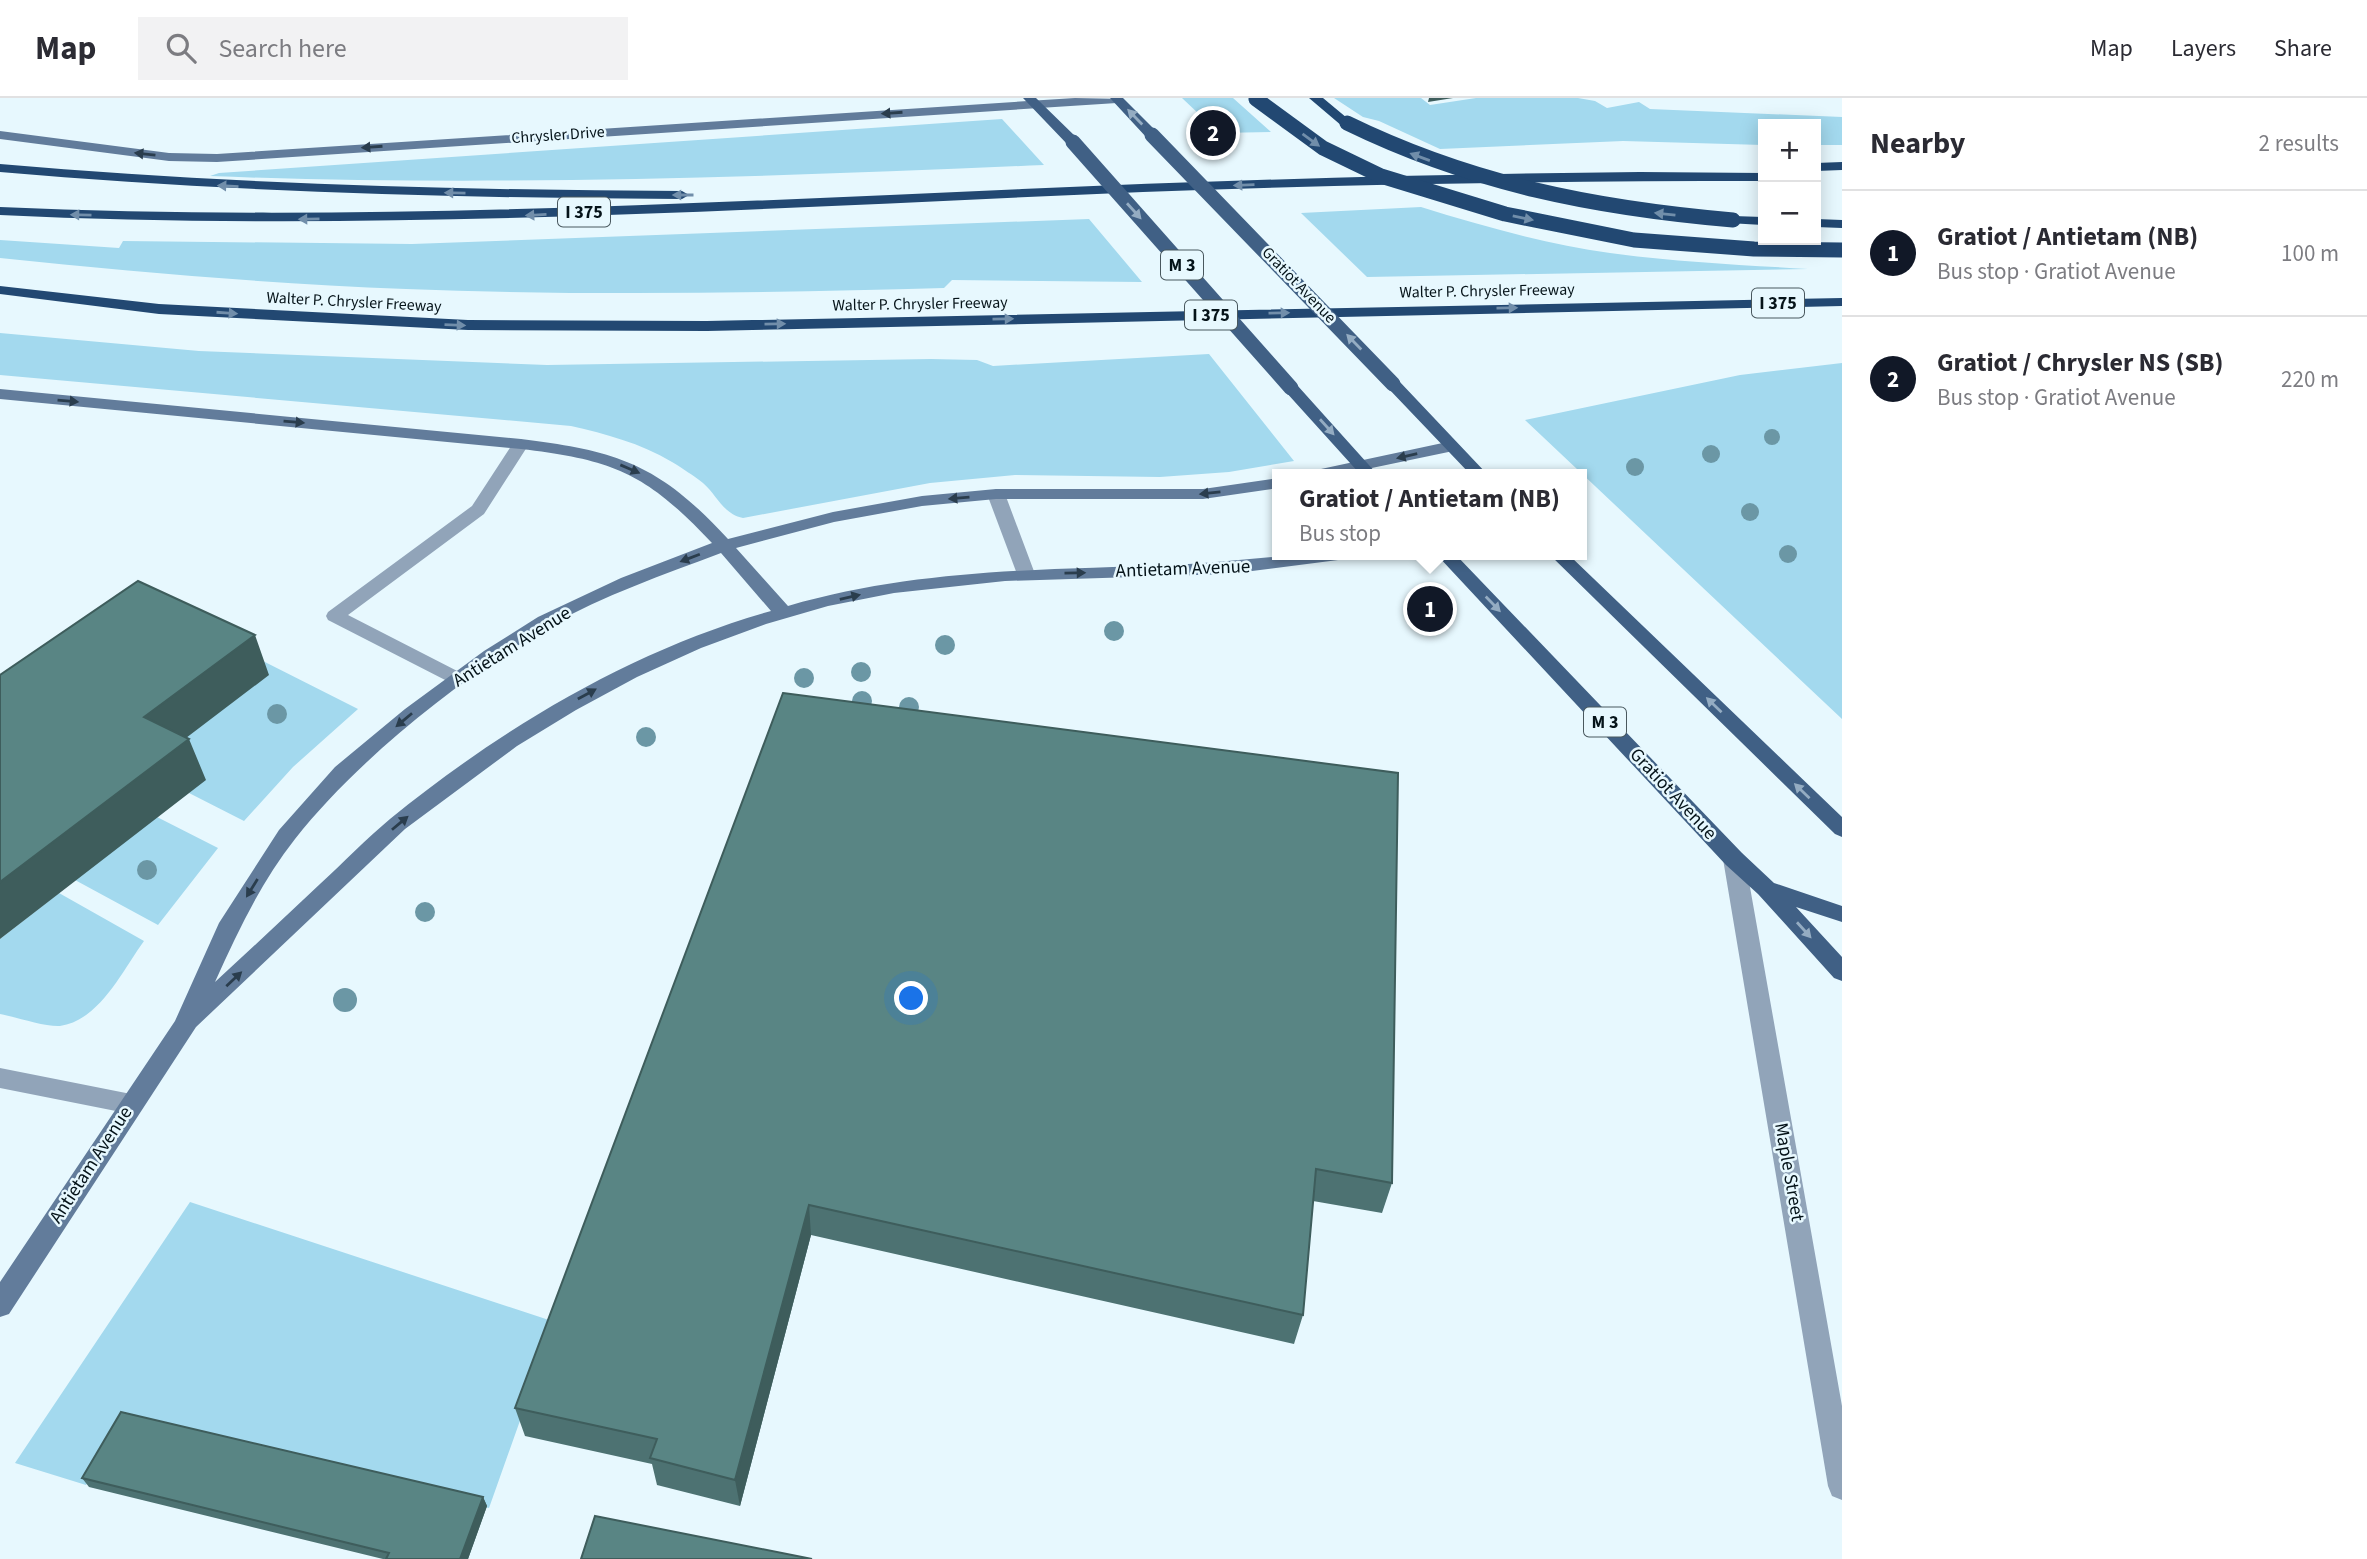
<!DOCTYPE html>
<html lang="en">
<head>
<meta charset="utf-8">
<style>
	body { margin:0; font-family:"Source Sans 3",sans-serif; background:#f2f2f3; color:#2b2b33 }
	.controls { position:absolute; right:21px; top:21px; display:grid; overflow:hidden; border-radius:0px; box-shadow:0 4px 18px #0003 }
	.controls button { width:63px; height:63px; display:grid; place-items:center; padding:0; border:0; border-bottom:2px solid #e1e1e2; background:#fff; color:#2b2b33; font:35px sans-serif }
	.you { position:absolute; left:912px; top:901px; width:24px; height:24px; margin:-18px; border:5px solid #fff; border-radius:50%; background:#1a73e8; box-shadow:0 0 0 10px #1a73e833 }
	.badge { display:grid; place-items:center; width:46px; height:46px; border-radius:50%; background:#111827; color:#fff; font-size:23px; font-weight:700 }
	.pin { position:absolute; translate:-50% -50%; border:4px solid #fff; box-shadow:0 2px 7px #0006 }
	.popup { position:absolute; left:1272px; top:371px; width:315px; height:91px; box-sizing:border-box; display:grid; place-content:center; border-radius:0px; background:#fff; filter:drop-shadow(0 2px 5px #0005); font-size:23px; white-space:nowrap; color:#7c7c81 }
	.popup b { font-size:26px; color:#2b2b33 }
	.popup::after { content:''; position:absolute; left:50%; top:100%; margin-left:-14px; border:14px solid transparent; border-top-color:#fff }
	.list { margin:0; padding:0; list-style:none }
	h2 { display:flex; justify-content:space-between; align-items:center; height:91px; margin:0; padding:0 28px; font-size:30px }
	h2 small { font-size:23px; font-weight:400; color:#7c7c81 }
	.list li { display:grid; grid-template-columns:46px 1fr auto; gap:21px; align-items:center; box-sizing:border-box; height:126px; padding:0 28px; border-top:2px solid #e1e1e2 }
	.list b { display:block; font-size:26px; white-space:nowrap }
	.list p { margin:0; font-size:23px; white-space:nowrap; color:#7c7c81 }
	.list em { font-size:23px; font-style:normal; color:#7c7c81 }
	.icon { flex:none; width:38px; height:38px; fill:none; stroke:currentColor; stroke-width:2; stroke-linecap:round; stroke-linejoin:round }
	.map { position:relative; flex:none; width:1842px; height:1461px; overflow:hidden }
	header { display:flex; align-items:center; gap:42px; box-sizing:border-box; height:98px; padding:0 35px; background:#fff; border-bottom:2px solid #e1e1e2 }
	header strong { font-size:33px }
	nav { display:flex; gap:38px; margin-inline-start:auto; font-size:24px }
	.search { width:490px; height:63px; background:#f2f2f3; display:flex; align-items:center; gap:18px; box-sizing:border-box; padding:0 24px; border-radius:0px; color:#7c7c81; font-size:26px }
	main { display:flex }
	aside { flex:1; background:#fff }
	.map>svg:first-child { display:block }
	.green { fill:#a3d9ee }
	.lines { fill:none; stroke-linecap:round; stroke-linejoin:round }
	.lane { fill:#91a4b9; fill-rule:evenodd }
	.street { fill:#91a4b9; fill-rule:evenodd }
	.secondary { fill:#627c9b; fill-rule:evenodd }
	.primary { fill:#406085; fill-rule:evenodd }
	.highway { fill:#224872; fill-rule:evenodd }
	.primary-bridge { stroke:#406085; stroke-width:15 }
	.highway-bridge { stroke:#224872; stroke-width:15 }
	.tree { fill:#6b97a5 }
	.wall { fill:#4d7272 }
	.shaded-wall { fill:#3e5d5c }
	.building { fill:#598584; stroke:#3e5d5c; stroke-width:2 }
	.oneway { fill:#2a3d4d }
	.oneway2 { fill:#94acc2 }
	.oneway3 { fill:#718eaa }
	.labels { text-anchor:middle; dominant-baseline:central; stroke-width:5; stroke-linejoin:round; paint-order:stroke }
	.far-street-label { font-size:16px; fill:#051319; stroke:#e7f8fe }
	.shield { fill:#e7f8fe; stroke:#49585e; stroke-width:2 }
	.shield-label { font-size:18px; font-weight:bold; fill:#051319 }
	.street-label { font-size:19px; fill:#051319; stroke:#e7f8fe }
</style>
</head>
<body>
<header>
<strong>Map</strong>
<div class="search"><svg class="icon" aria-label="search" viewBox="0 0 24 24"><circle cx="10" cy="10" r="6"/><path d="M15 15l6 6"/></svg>Search here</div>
<nav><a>Map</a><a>Layers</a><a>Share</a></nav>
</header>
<main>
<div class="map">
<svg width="1842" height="1461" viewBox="0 0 1842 1461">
	<rect width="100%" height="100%" fill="#e7f8fe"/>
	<!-- green -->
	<path class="green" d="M 1182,0 L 1233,0 L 1271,34 L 1219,35 Z
		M 1334,0 L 1421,0 L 1430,7 L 1476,0 L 1578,0 L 1595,3 L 1607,10 L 1639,4 L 1650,11 L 1842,19 L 1842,47 L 1816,47 L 1816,26 L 1763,26 L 1763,47 L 1623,43 L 1440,51 L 1379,23 L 1363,19 Z
		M 1002,21 L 1044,67 C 766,79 488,89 210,78 L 219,75 Z
		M 1421,109 C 1482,128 1546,146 1610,155 C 1675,164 1742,167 1808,171 L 1367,179 L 1301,115 Z
		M 1089,121 L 1142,184 L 952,182 L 944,190 C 765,195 585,198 406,191 C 270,186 135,174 0,160 L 0,142 L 119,150 L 123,143 L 412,146 Z
		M 0,235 L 199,253 L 547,267 L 931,261 L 977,262 L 993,268 L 1209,256 L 1294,363 L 1229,374 L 1160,379 L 1015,377 L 930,385 L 743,420 C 723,416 717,397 703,385 C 694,378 682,370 672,364 C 640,345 606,336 571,328 L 0,277 Z
		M 1842,265 L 1842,621 L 1525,322 L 1740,277 Z
		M 247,555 L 358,611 L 293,669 L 244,723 L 189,695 L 205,681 L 161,659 Z
		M 157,719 L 218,750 L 158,827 L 75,782 Z
		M 59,795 L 144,843 C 122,873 100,922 60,928 C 45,929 16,919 0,916 L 0,841 Z
		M 190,1104 L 555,1224 L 489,1410 L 127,1320 L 86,1387 L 15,1365 Z"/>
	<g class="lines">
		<!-- lane -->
		<path class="lane" d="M 521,341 L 529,346 L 484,416 L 348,517 L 465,577 L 468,581 L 465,585 L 451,585 L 328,522 L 326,518 L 328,514 L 472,408 L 515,342 Z"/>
		<!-- street -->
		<path class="street" d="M 996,391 L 1005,396 L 1035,476 L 1032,480 L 1026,482 L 1017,476 L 987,396 Z
			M 1734,753 L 1742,755 L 1745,761 L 1842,1308 L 1842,1402 L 1832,1398 L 1828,1388 L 1723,761 L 1726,755 Z
			M 0,970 L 131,996 L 140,999 L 143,1006 L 140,1013 L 131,1016 L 0,990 Z"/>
		<!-- secondary -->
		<path class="secondary" d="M 1075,0 L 1123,1 L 1117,5 L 217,64 L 169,63 L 0,41 L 0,33 L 169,55 L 217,56 Z
			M 0,291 L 521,341 C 619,353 660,367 728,441 L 833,414 L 922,398 L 996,391 L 1203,391 L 1278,380 L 1278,390 L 1203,401 L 996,401 L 922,408 L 834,424 L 736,450 L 788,508 C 916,471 1040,472 1172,467 C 1230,465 1289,454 1347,457 L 1338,462 L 1228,476 L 1005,483 L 894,495 L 828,508 L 766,526 L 701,550 L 637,579 L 576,612 L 517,648 L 405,731 L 196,929 L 9,1216 L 0,1219 L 0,1184 L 175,923 L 219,825 L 279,732 L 335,669 L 405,611 L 484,553 L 538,519 L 621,480 L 712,445 C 647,376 615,362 521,351 L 0,301 ZM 721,455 L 771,513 C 632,552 502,630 390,721 C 366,741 344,764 320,786 C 285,819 250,852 215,884 C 237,835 261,784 295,741 C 358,661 462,579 550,528 C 604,497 663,477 721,455 Z
			M 1452,343 L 1460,348 L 1458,352 L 1343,376 L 1313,376 L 1321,371 Z"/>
		<!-- primary -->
		<path class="primary" d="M 1023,0 L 1036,0 L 1078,41 L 1078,47 L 1068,47 Z
			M 1110,0 L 1123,0 L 1157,34 L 1157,40 L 1147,40 Z
			M 1393,281 L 1399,283 L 1487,376 L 1470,376 L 1387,289 L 1385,286 Z
			M 1291,285 L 1297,287 L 1377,376 L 1360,376 L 1285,293 L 1283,290 L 1285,287 Z
			M 1437,457 L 1456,457 L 1742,755 L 1774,785 L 1842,808 L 1842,824 L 1796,809 L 1842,859 L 1842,883 L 1834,880 L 1758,796 L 1726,767 Z
			M 1550,457 L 1569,457 L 1842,719 L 1842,739 L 1835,736 Z"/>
		<!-- highway -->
		<path class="highway" d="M 1309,0 L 1323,0 L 1353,25 L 1347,29 L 1342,28 Z
			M 1842,64 L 1842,72 L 1816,73 L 1816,65 Z
			M 0,66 C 227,86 454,92 682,93 L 689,97 L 682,101 C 454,100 227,94 0,74 Z
			M 1640,74 L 1763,75 L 1763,83 C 1556,83 1350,86 1143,94 C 762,110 381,135 0,117 L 0,109 C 341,124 681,106 1022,91 C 1228,82 1434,76 1640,74 Z
			M 1733,118 L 1763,119 L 1763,127 L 1728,125 L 1728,119 Z
			M 1816,121 L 1842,122 L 1842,130 L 1816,129 Z
			M 0,188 L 159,206 L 468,222 L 707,223 L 1842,200 L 1842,208 L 707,233 L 468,232 L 159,216 L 0,196 Z"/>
		<!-- primary-bridge -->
		<path class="primary-bridge" d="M 1152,37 L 1393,286
			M 1073,44 L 1291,290"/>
		<!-- highway-bridge -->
		<path class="highway-bridge" d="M 1256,1 L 1323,50 L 1381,78 L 1505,116 L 1634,142 L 1754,151 L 1842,152
			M 1347,25 C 1472,86 1595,110 1733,122"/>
	</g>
	<!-- trees -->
	<g class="tree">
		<circle cx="1772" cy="339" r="8"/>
		<circle cx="1711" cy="356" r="9"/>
		<circle cx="1635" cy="369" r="9"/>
		<circle cx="1750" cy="414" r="9"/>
		<circle cx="1788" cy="456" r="9"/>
		<circle cx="1114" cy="533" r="10"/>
		<circle cx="945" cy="547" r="10"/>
		<circle cx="861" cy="574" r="10"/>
		<circle cx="804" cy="580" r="10"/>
		<circle cx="862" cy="603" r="10"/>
		<circle cx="909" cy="609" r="10"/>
		<circle cx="277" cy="616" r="10"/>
		<circle cx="646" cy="639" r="10"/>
		<circle cx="147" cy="772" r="10"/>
		<circle cx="425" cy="814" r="10"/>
		<circle cx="345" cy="902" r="12"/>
	</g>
	<!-- wall -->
	<path class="wall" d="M 783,595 L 1392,1085 L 1382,1115 L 1313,1103 L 1303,1217 L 1294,1246 L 811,1137 L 740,1408 L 657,1387 L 652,1366 L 525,1338 L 515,1310 Z
		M 82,1380 L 483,1399 L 487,1408 L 468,1461 L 383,1461 L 89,1389 Z"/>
	<!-- shaded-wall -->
	<path class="shaded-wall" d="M 1429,0 L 1453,0 L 1428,4 Z
		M 255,537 L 269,577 L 161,659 L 144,619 Z
		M 189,641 L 206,682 L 0,841 L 0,784 Z
		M 809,1107 L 811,1137 L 740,1408 L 735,1382 Z
		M 483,1399 L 487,1408 L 468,1461 L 460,1461 Z"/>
	<!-- building -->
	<path class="building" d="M 138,483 L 255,537 L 144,619 L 189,641 L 0,784 L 0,577 Z
		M 783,595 L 1398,675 L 1392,1085 L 1316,1071 L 1303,1217 L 809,1107 L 735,1382 L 650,1360 L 657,1341 L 515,1310 Z
		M 121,1314 L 483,1399 L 460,1461 L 386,1461 L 389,1455 L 82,1380 Z
		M 595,1418 L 812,1461 L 581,1461 Z"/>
	<!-- one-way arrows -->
	<defs><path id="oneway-solid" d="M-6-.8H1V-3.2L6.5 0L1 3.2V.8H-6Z" transform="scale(1.75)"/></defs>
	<g class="oneway">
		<use href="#oneway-solid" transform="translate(892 15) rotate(176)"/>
		<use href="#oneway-solid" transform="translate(372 49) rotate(176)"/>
		<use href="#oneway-solid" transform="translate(145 56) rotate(-174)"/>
		<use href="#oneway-solid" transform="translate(68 303) rotate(5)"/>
		<use href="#oneway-solid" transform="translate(294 324) rotate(5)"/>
		<use href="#oneway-solid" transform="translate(1407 358) rotate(167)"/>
		<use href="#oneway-solid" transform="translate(630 371) rotate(23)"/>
		<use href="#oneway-solid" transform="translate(1210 395) rotate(174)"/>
		<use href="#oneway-solid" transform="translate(959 400) rotate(175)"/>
		<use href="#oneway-solid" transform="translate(690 460) rotate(159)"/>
		<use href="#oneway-solid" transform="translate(1075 475) rotate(-1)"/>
		<use href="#oneway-solid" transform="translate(850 499) rotate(-13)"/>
		<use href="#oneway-solid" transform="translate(587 596) rotate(-29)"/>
		<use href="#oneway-solid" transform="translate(404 622) rotate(140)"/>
		<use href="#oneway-solid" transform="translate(400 725) rotate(-40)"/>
		<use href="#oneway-solid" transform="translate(252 790) rotate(122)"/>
		<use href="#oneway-solid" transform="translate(234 881) rotate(-43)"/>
	</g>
	<g class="oneway2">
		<use href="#oneway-solid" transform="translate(1135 19) rotate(-134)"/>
		<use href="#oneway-solid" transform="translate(1134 113) rotate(48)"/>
		<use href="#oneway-solid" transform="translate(1354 244) rotate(-134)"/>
		<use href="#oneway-solid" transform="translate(1327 329) rotate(48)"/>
		<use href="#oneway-solid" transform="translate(1493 506) rotate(46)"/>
		<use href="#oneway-solid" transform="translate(1714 607) rotate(-136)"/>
		<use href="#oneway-solid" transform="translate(1802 693) rotate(-136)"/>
		<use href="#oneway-solid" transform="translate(1804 832) rotate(48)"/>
	</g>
	<g class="oneway3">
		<use href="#oneway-solid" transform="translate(1311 42) rotate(36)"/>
		<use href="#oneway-solid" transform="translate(1420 59) rotate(-160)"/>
		<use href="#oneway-solid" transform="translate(1244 87) rotate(178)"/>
		<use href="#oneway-solid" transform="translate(228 88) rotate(-177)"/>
		<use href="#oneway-solid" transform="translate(455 95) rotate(-179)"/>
		<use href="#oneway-solid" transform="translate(683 97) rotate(180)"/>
		<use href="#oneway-solid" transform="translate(1665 116) rotate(-174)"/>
		<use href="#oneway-solid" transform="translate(81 117) rotate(-179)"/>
		<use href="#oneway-solid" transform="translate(536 117) rotate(177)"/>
		<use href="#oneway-solid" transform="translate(1523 120) rotate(12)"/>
		<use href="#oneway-solid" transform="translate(309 121) rotate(179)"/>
		<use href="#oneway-solid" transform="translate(1507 210) rotate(-1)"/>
		<use href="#oneway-solid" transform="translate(227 215) rotate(4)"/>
		<use href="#oneway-solid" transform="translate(1279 215) rotate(-1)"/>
		<use href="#oneway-solid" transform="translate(1003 221) rotate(-1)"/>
		<use href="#oneway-solid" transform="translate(775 226) rotate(-1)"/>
		<use href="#oneway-solid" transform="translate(455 227) rotate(2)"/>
	</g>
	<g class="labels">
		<!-- far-street labels -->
		<g class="far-street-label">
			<text transform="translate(558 37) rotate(-4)">Chrysler Drive</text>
			<text transform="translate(1299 187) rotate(46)">Gratiot Avenue</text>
			<text transform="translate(1487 193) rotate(-1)">Walter P. Chrysler Freeway</text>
			<text transform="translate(354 204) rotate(3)">Walter P. Chrysler Freeway</text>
			<text transform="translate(920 206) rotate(-1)">Walter P. Chrysler Freeway</text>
		</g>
		<!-- shield labels -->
		<g class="shield">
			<rect x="558" y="99.5" width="52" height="29" rx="5"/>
			<rect x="1161" y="152.5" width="42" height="29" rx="5"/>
			<rect x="1752" y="190.5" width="52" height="29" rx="5"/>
			<rect x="1185" y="202.5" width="52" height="29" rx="5"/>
			<rect x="1584" y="609.5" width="42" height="29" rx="5"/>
		</g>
		<g class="shield-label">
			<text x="584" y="114">I 375</text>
			<text x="1182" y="167">M 3</text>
			<text x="1778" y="205">I 375</text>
			<text x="1211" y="217">I 375</text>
			<text x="1605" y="624">M 3</text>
		</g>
		<!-- street labels -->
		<g class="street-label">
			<text transform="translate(1183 471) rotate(-2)">Antietam Avenue</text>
			<text transform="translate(512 549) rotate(-32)">Antietam Avenue</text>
			<text transform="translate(1673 696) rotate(47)">Gratiot Avenue</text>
			<text transform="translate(91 1067) rotate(-57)">Antietam Avenue</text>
			<text transform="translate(1789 1074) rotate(80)">Maple Street</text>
		</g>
	</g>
</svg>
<div class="controls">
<button>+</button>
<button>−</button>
</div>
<div class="you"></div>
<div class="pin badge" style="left:1430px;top:511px">1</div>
<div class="popup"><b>Gratiot / Antietam (NB)</b>Bus stop</div>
<div class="pin badge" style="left:1213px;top:35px">2</div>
</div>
<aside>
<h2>Nearby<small>2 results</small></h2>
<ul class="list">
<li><span class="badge">1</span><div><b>Gratiot / Antietam (NB)</b><p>Bus stop · Gratiot Avenue</p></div><em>100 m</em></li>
<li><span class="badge">2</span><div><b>Gratiot / Chrysler NS (SB)</b><p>Bus stop · Gratiot Avenue</p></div><em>220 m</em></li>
</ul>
</aside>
</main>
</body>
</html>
